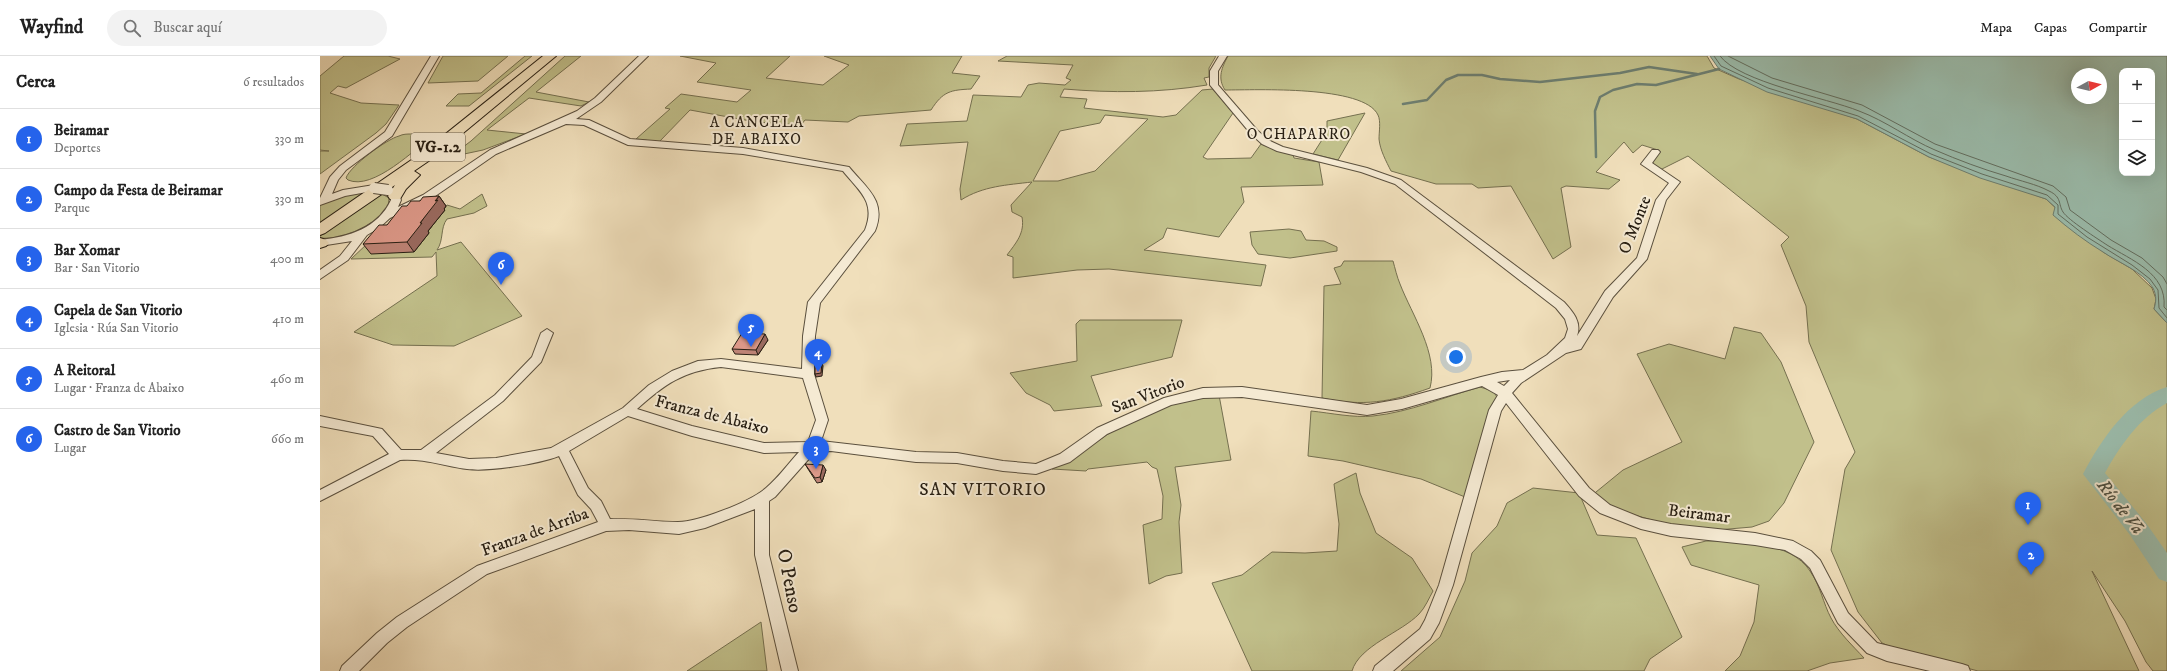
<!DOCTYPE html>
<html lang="es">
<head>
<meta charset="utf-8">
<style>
	body { margin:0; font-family:"IM FELL DW Pica",serif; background:#f2f2f2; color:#222 }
	.controls { position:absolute; right:12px; top:12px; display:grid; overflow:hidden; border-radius:8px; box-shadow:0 4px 16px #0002 }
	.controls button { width:36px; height:36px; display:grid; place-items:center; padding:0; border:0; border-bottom:1px solid #e0e0e0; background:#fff; color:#222; font:20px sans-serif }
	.compass { position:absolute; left:1751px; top:12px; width:36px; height:36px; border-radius:50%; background:#fff; box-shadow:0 4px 16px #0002; rotate:82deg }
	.you { position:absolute; left:1136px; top:301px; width:14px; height:14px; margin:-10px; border:3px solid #fff; border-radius:50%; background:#1a73e8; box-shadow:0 0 0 6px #1a73e833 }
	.badge { display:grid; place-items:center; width:26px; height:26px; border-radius:50%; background:#2563eb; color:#fff; font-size:13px; font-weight:700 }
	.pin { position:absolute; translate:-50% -33px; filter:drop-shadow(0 1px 2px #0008) }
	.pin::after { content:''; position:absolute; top:21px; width:14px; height:12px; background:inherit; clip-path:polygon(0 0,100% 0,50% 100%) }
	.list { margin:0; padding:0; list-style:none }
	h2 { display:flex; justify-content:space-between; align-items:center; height:52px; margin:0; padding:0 16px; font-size:17px }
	h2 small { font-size:13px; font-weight:400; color:#767676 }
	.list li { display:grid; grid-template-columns:26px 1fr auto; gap:12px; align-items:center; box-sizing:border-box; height:60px; padding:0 16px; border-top:1px solid #e0e0e0 }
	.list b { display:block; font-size:15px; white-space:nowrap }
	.list p { margin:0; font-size:13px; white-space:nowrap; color:#767676 }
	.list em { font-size:13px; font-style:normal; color:#767676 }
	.icon { flex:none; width:22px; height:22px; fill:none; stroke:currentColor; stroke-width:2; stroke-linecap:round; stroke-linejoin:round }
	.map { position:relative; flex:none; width:1847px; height:615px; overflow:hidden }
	header { display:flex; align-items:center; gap:24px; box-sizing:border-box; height:56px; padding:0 20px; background:#fff; border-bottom:1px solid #e0e0e0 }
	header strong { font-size:19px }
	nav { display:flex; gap:22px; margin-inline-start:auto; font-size:14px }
	.search { width:280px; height:36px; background:#f2f2f2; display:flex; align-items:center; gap:10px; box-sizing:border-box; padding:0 14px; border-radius:22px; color:#767676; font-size:15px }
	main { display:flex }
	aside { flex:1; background:#fff }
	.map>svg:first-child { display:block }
	.green { fill:#c1c08b; stroke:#757050; fill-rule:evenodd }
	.water { fill:#9bbdad; stroke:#6d7e70; fill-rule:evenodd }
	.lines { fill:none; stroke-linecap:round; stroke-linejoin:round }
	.shore { stroke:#626e60; stroke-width:1 }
	.stream { stroke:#6d7e70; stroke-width:2.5 }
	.river { fill:#9bbdad; fill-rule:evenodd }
	.minor-casing { stroke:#5b503e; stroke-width:2 }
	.highway-casing { stroke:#292014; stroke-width:2 }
	.minor { fill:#f5ead3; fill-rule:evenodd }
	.highway { fill:#f0dfbb; fill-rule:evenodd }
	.minor-bridge-casing { stroke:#5b503e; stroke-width:12; stroke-linecap:butt }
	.minor-bridge { stroke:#f5ead3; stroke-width:10 }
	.wall { fill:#bd8375; stroke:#292014 }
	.shaded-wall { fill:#9a6a5f; stroke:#292014 }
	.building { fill:#dc9888; stroke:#292014 }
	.labels { text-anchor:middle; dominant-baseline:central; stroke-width:4; stroke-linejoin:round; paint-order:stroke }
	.far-neighbourhood-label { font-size:15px; letter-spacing:1px; fill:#292014; stroke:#f5ead3 }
	.shield { fill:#f5ead3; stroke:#665d4d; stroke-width:1 }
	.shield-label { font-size:16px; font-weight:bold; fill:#292014 }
	.street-label { font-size:17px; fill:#292014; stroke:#f5ead3 }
	.neighbourhood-label { font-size:18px; letter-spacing:1px; fill:#292014; stroke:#f5ead3 }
	.water-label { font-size:18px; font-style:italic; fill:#4b4f42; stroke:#f5ead3 }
	.near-street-label { font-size:20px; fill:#292014; stroke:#f5ead3 }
</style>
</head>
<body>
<header>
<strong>Wayfind</strong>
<div class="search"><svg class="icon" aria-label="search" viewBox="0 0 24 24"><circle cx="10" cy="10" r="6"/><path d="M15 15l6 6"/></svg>Buscar aquí</div>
<nav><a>Mapa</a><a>Capas</a><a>Compartir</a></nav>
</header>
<main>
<aside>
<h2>Cerca<small>6 resultados</small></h2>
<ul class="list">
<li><span class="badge">1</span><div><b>Beiramar</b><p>Deportes</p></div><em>330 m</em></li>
<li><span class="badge">2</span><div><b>Campo da Festa de Beiramar</b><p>Parque</p></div><em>330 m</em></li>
<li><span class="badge">3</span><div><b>Bar Xomar</b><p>Bar · San Vitorio</p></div><em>400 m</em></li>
<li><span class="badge">4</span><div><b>Capela de San Vitorio</b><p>Iglesia · Rúa San Vitorio</p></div><em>410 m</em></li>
<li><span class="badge">5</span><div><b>A Reitoral</b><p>Lugar · Franza de Abaixo</p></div><em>460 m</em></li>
<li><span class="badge">6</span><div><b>Castro de San Vitorio</b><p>Lugar</p></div><em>660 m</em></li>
</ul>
</aside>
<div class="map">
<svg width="1847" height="615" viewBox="0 0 1847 615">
	<rect width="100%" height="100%" fill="#f0dfbb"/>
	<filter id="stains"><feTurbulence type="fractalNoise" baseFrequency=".005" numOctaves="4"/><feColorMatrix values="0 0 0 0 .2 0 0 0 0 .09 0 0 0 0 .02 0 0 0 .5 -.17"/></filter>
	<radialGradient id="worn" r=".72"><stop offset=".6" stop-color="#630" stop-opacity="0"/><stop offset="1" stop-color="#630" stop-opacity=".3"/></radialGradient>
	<!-- green -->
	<path class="green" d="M 24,0 L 68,0 L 80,3 L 26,32 L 18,30 L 10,37 L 41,47 L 79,49 L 66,68 L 56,77 L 0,118 L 0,95 L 9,95 L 0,94 L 0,20 Z
		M 123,0 L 188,0 L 158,25 L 108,27 Z
		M 205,0 L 212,0 L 149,50 L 126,50 L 138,38 L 161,37 Z
		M 245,0 L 261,0 L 216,36 L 269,46 L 261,50 L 209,42 L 167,74 L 206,78 L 163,94 L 130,101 L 151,85 Z
		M 360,0 L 470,0 L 446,22 L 503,29 L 529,9 L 504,0 L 642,0 L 632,17 L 660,20 L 651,33 C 631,34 623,35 611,54 L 539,60 L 528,66 L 485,64 L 481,69 L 436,66 L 370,54 L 339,86 L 316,83 L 350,53 L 345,52 L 361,38 L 417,46 L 431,34 L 377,26 L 396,7 Z
		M 687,0 L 896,0 L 889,12 L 889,21 L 884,22 L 887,29 C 839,37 792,37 744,33 L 740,41 L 767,43 L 764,52 L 843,61 L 856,59 L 882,34 L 893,33 L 913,57 L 883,101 L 887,103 L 931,102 L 941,88 L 973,99 L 974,102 L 999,106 L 1003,129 L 921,131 L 924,146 L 899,181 L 847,172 L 843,182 L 824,194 L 946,209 L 941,230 L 789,213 L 757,214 L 693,222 L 693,201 L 687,199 C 696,187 705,177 702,161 L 692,156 L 691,149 L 712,126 C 687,129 663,130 641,144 L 640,133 L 648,86 L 580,90 L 587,68 L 647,65 L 653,39 L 701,41 L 708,29 L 719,27 L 745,29 L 751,24 L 746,22 L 753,9 L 678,5 ZM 785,59 L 828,63 L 775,115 L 738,125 L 713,125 L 740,75 L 780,67 Z
		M 908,0 L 1387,0 L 1394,12 L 1419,23 L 1537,63 L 1609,101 L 1726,143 L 1783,196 L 1812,213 L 1832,232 L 1836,243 L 1834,253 L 1847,267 L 1847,615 L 1833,615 L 1826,606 L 1805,565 L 1772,515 L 1819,615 L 1658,615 L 1576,593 L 1562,587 L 1538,556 L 1511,494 L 1525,413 L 1535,396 L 1489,286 L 1486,250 L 1461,189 L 1469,181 L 1368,100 L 1340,114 L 1333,109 L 1333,104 L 1338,94 L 1322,89 L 1313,97 L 1304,86 L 1276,116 L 1300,124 L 1289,133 L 1246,130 L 1241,132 L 1251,191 L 1233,203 L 1191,130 L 1158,132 L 1152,128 L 1116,128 L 1071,115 C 1066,105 1060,94 1059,83 C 1059,76 1061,65 1058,59 C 1044,29 936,34 905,34 C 897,22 902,11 908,0 Z
		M 1045,57 L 1018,104 L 993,98 L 1007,76 L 1007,65 Z
		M 91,78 L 115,78 C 95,93 53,135 28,124 L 26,122 C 30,110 67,83 79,80 C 83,78 87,78 91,78 Z
		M 49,136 L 0,168 L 0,148 L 22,139 Z
		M 62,138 L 69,142 L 68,153 C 51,170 25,184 0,182 L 0,180 Z
		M 162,138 L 167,150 L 154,157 L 127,163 C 120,172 124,184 117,194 L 141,186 L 202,260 L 134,290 L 73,289 L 34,276 L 117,220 L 116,196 L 112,201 L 31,203 L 48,187 L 107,177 L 127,149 L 140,153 Z
		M 969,173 L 981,175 L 986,184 L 1004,185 L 1017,191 L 1017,195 L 970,202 L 938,198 L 932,189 L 930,176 Z
		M 1024,205 L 1073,205 C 1075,212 1077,221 1080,228 C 1092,259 1119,298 1110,332 C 1071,346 1043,351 1002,342 L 1004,230 L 1021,228 L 1014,212 L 1021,210 Z
		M 760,264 L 862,264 L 852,301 L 771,320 L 782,350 L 734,355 L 730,349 L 706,337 L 690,317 L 757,305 L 756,268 Z
		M 1414,271 L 1441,277 L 1461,306 L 1494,386 L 1464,447 L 1449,465 L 1432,471 L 1374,476 L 1265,445 L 1303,414 L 1362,386 L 1317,298 L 1349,288 L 1405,303 Z
		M 1160,331 L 1173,335 L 1177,341 L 1145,441 L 1101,423 L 1023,405 L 988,400 L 991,355 C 1011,357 1033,362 1053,360 C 1090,356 1124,341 1160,331 Z
		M 899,339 L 911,404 L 855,411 L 861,449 L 859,466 L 862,517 L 846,520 L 829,528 L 823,469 L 842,463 L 843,440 L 837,413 L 832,411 L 827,406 L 768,413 L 766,415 L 732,413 L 745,407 L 797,372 L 858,345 Z
		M 1036,417 L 1040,437 L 1056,477 L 1092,502 L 1113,535 C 1109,542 1105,552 1099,558 C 1082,576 1039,590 1032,615 L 932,615 L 892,527 L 922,519 L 952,496 L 985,497 L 1017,495 L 1019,468 L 1014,428 Z
		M 1213,432 L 1259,437 L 1277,479 L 1316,482 L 1362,581 L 1330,603 L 1324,615 L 1081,615 L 1120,581 L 1145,525 L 1152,497 L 1177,470 L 1187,447 Z
		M 1386,485 C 1417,485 1471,485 1490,515 C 1501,531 1503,547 1511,562 C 1519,577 1533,590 1544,602 L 1510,607 L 1487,615 L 1405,615 L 1420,600 L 1434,566 L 1439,529 L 1371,509 L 1362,491 Z
		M 441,566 L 447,615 L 367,615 Z"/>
	<!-- water -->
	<path class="water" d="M 1390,0 L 1847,0 L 1847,267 L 1834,253 C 1836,246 1837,240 1833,232 C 1822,215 1799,207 1783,196 C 1765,185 1749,173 1733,159 L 1735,151 L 1726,143 L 1660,122 L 1609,101 L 1537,63 L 1447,36 L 1399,13 ZM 1802,15 L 1832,15 L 1832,117 L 1802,117 ZM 1757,18 L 1781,18 L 1781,42 L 1757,42 Z"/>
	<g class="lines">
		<!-- shore -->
		<path class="shore" d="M 1394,0 L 1401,10 L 1448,32 L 1538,60 L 1611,98 L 1662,118 L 1727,139 L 1738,149 L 1738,158 L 1767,181 L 1812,209 L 1830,223 L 1838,234 L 1839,252 L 1847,262
			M 1400,0 C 1419,26 1507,42 1539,55 C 1566,65 1589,83 1615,94 C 1638,104 1662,113 1686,120 C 1700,125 1716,128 1729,135 C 1742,141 1738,148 1743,156 C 1748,164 1778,183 1787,189 C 1811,204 1847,217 1844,251 L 1847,254
			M 1408,0 L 1452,22 L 1542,49 L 1615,88 L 1733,130 L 1746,141 L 1750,154 L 1791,184 L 1822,202 L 1843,221 L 1847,228"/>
		<!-- stream -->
		<path class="stream" d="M 1083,48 L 1107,44 L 1126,24 L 1138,19 L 1162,19 L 1180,23 L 1220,26 L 1300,17 L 1329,11 L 1377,18
			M 1276,101 L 1275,55 L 1280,41 L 1293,34 L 1317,28 L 1336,29 L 1399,13"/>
		<!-- river -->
		<path class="river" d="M 1847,331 L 1847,347 C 1819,362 1800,390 1785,417 L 1826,467 L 1847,497 L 1847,526 L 1839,523 L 1810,479 L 1763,418 C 1781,384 1808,343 1847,331 Z"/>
		<defs>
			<path id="minor" d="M 111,0 L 119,0 L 72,80 L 26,114 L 18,124 L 12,138 L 23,134 L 54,129 L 58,130 L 58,134 L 25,140 L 0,149 L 0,142 L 10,121 L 20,110 L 65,76 Z
				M 319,0 L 328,0 L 281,46 L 256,63 L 269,64 L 310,83 L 423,92 L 529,111 C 547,133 567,145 555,175 L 500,247 L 495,280 L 494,318 L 508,364 L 501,385 L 596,396 L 637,397 L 683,405 L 716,408 L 740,398 L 777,372 L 844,342 L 883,332 L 922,331 L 1047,349 L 1081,343 L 1161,321 L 1182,316 L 1203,314 L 1227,299 L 1245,282 L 1248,273 L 1245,263 L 1236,252 L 1075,128 L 1041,116 L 957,95 L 942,88 L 931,78 L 890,29 L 890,15 L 899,0 L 907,0 L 898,15 L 898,29 L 937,74 L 948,84 L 963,91 L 1047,112 L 1081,124 L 1244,246 C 1253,256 1262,266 1257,280 L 1285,235 L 1317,202 L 1336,144 L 1349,127 L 1321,108 L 1332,94 L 1338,94 L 1340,96 L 1332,107 L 1360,126 L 1346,144 L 1327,203 L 1293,241 L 1261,293 L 1246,297 L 1201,327 L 1192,337 L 1269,432 L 1290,449 L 1322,462 L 1351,468 L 1435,477 L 1473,485 L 1491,495 L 1500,504 L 1528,557 L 1557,587 L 1642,608 L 1648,610 L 1650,615 L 1610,615 L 1567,605 L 1547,597 L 1518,567 L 1490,512 L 1481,503 L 1465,494 L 1435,489 L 1351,480 L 1321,473 L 1280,457 L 1259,440 L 1186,347 L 1181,355 L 1133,529 L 1119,567 L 1110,583 L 1073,615 L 1053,615 L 1055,610 L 1100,573 L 1105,564 L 1119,529 L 1169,354 L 1178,339 L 1162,330 L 1082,353 L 1047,359 L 922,341 L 883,342 L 851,349 L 787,378 L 750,406 L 716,418 L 683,415 L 637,407 L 596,406 L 511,395 L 495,396 L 455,441 L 449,445 L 449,499 L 478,615 L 462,615 L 435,499 L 435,453 L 385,472 L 359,478 L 309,474 L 286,475 L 167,518 L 87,571 L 67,587 L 39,615 L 20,615 L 22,610 L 57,577 L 77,561 L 157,510 L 278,466 L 271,453 L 258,439 L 239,400 C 219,408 168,416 147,413 C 125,410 103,402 80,404 L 0,445 L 0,434 L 69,398 L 53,380 L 0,370 L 0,360 L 62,373 L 81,394 L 101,394 L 175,339 L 212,301 L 221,277 L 227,273 L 233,277 L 221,306 L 183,345 L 116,397 L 149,403 L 176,402 L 231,392 L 303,352 L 329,329 L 352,315 L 378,305 L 401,303 L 482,313 L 483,280 L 488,246 L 545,174 C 556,146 540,136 523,115 L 423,98 L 308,89 L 264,69 L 246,68 L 176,98 L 111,143 L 70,162 L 59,172 L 47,179 L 28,204 L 0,223 L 0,214 L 20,200 L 32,185 L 0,190 L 0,184 C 29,181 58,172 71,144 L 69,139 L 63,134 L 64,132 C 74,130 78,136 81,144 L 78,151 L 103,139 L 170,94 L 257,55 L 275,42 ZM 401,311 L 483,322 L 496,364 L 488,386 L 444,387 L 372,370 L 317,353 C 345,328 363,315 401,311 ZM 1190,324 L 1184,330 L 1177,326 ZM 308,360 L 372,380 L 444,397 L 479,396 C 468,408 458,422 446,432 C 430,446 378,466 358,466 C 335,466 313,462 290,463 L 281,445 L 268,432 L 249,395 Z"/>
			<path id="highway" d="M 223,0 L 236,0 L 113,102 L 94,115 L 100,119 L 86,133 L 80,143 L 70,143 L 68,140 L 75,129 L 5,177 L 0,179 L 0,167 L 103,96 Z
				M 0,182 L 6,184 L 9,187 L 6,190 L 0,192 Z"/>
		</defs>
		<!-- minor casing -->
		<use href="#minor" class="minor-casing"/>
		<!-- highway casing -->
		<use href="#highway" class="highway-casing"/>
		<!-- minor -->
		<use href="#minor" class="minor"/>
		<!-- highway -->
		<use href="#highway" class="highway"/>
		<defs>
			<path id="minor-bridge" d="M 54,132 L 68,134"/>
		</defs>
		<!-- minor-bridge casing -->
		<use href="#minor-bridge" class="minor-bridge-casing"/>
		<!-- minor-bridge -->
		<use href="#minor-bridge" class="minor-bridge"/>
	</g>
	<!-- wall -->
	<path class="wall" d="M 119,140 L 126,150 L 124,153 L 125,154 L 108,175 L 109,177 L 94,196 L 51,198 L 43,188 L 67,169 L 87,150 L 100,145 Z
		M 448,284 L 438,299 L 415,298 L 412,293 Z
		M 485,408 L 506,414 L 502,426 L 497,427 L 488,413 Z"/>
	<!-- shaded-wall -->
	<path class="shaded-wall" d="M 119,140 L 126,150 L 124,153 L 125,154 L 108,175 L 109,177 L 94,196 L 87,186 Z
		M 445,278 L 448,284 L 438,299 L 436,294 Z
		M 502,307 L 503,310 L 502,320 L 496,321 L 495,318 Z
		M 503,409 L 506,414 L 502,426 L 500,421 Z"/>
	<!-- building -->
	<path class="building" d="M 119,140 L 115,145 L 118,144 L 100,167 L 102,167 L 87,186 L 43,188 L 59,169 L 67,169 L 82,150 L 87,150 L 91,145 L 100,145 L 103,141 Z
		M 422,277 L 445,278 L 436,294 L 412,293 Z
		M 502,307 L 501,317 L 495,318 L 495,308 Z
		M 485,408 L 503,409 L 500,421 L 495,422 Z"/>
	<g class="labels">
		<!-- far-neighbourhood labels -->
		<g class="far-neighbourhood-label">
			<text x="437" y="66">A CANCELA<tspan x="437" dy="17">DE ABAIXO</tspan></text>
			<text x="979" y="78">O CHAPARRO</text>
		</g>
		<!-- shield labels -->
		<rect class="shield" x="91" y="77" width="54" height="28" rx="3"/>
		<g class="shield-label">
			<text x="118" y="91">VG-1.2</text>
		</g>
		<!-- street labels -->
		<g class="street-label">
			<text transform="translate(1315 169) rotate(-68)">O Monte</text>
			<text transform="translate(828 339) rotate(-21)">San Vitorio</text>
			<text transform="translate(392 359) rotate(14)">Franza de Abaixo</text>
			<text transform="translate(1379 458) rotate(7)">Beiramar</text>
			<text transform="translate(215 476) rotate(-20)">Franza de Arriba</text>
		</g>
		<!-- neighbourhood labels -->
		<g class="neighbourhood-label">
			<text x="663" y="434">SAN VITORIO</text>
		</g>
		<!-- water labels -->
		<g class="water-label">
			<text transform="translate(1800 451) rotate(52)">Río de Va</text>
		</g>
		<!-- near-street labels -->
		<g class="near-street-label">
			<text transform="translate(469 525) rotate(79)">O Penso</text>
		</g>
	</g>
	<rect width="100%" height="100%" filter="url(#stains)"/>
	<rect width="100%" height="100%" fill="url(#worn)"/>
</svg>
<div class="controls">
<button>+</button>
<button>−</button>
<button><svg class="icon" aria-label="layers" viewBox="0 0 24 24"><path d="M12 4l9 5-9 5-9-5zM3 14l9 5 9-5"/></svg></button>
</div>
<svg class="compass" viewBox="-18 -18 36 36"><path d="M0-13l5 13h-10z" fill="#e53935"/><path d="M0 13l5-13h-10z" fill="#767676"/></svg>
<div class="you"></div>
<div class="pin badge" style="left:1708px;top:469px">1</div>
<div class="pin badge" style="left:1711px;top:519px">2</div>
<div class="pin badge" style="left:496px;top:413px">3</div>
<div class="pin badge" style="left:498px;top:316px">4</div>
<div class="pin badge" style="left:431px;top:291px">5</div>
<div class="pin badge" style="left:181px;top:229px">6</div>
</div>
</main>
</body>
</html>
